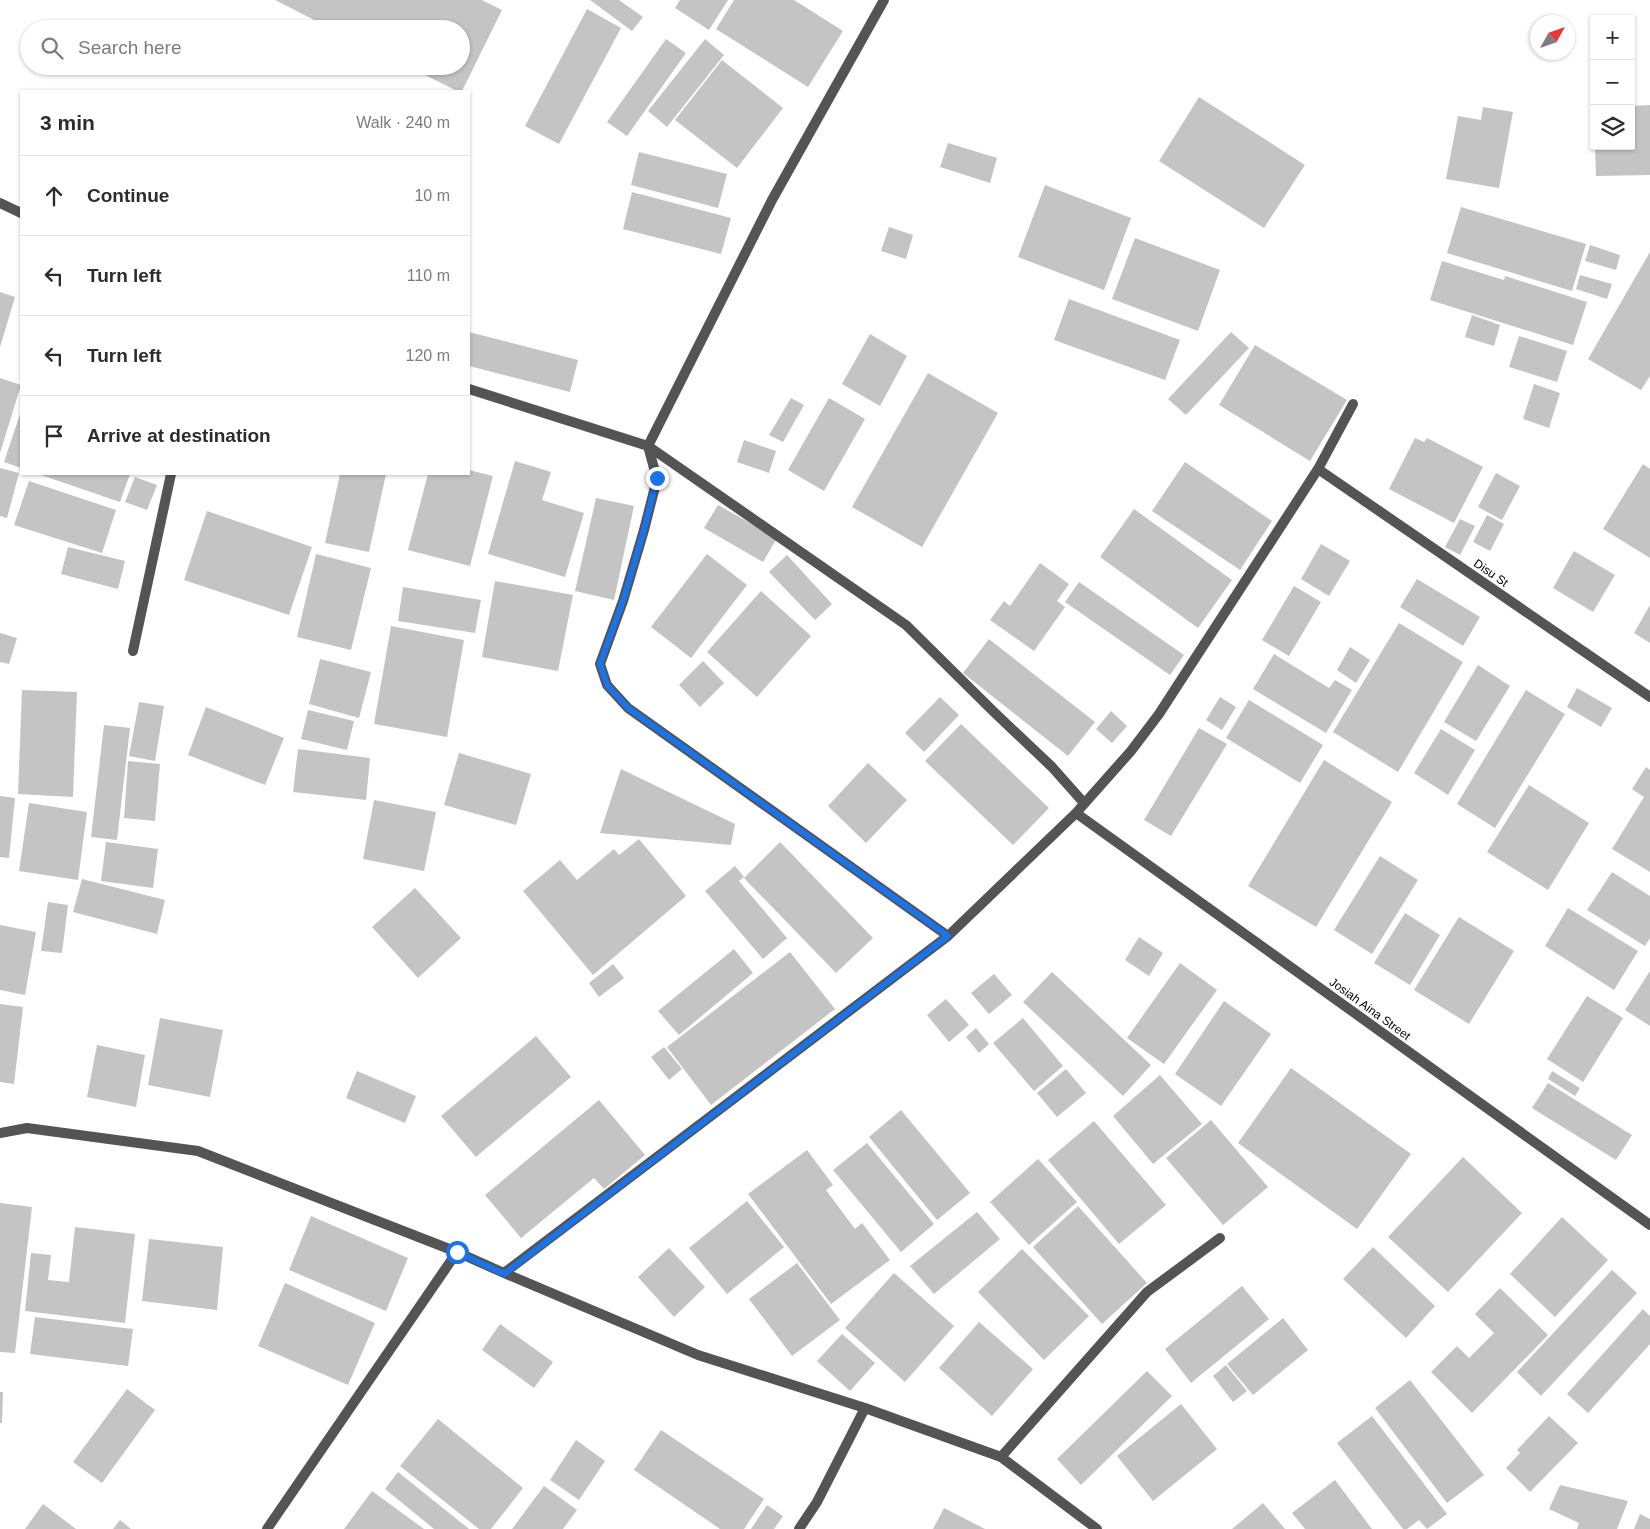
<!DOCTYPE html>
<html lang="en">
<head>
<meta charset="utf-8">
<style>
	body { margin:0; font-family:Arial,sans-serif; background:#f7f7f7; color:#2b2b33 }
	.controls { position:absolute; right:15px; top:15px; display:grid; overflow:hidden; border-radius:0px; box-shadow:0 1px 4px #0004 }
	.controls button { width:45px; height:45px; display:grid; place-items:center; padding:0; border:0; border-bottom:1px solid #e1e1e2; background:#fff; color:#2b2b33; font:25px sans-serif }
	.compass { position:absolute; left:1530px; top:15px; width:45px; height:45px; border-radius:50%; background:#fff; box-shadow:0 1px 4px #0004; rotate:50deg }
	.stop { position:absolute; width:15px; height:15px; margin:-11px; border:4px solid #1a73e8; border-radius:50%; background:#fff }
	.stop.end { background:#1a73e8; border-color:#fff; box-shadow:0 1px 5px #0008 }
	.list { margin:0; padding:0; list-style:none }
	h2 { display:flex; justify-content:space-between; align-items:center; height:65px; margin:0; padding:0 20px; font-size:21px }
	h2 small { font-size:16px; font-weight:400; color:#7c7c81 }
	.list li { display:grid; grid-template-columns:32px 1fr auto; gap:15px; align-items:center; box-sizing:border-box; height:80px; padding:0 20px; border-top:1px solid #e1e1e2 }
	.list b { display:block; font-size:19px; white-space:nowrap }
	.list em { font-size:16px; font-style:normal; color:#7c7c81 }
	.icon { flex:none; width:28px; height:28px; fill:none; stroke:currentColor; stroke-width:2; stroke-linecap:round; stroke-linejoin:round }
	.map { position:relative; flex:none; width:1650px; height:1529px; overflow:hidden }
	.search { position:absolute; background:#fff; box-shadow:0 1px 4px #0004; left:20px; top:20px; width:450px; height:55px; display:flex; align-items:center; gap:12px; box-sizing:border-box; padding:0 18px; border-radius:28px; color:#7c7c81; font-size:19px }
	.panel { position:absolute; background:#fff; box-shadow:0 1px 4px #0004; left:20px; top:90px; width:450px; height:385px; border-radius:0px }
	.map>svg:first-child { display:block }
	.building { fill:#c4c4c4 }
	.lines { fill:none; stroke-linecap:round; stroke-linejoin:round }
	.minor { stroke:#545454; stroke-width:10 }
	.route { stroke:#1a73e8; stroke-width:6 }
	.labels { text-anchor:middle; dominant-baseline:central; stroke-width:4.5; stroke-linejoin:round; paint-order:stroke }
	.street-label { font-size:12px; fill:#000; stroke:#fff }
</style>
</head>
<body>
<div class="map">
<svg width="1650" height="1529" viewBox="0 0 1650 1529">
	<rect width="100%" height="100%" fill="#fff"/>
	<!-- building -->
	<path class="building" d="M 275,0 L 482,0 L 502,10 L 462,91 L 457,91 L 407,66 L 461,66 L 461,29 L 332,29 Z
		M 590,0 L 619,0 L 643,17 L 632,31 Z
		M 680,0 L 728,0 L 709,30 L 675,8 Z
		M 734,0 L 794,0 L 843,31 L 808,87 L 716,29 Z
		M 587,9 L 621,28 L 559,144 L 525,126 Z
		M 666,39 L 686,53 L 627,136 L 607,122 Z
		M 705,39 L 724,55 L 667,127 L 648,111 Z
		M 722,60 L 783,108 L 737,168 L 675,120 Z
		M 1199,97 L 1305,165 L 1264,228 L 1159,161 Z
		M 1650,105 L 1650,175 L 1596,176 L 1595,146 L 1631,146 L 1631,106 Z
		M 1483,107 L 1513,112 L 1499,188 L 1446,179 L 1458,116 L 1481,120 Z
		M 948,143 L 997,158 L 990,183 L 940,167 Z
		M 639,152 L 727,174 L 718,208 L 631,185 Z
		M 1045,185 L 1131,218 L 1104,290 L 1018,257 Z
		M 632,192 L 731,218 L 721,254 L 623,229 Z
		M 1461,207 L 1586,244 L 1572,291 L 1447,253 Z
		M 889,227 L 913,235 L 906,259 L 881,251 Z
		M 1135,238 L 1220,270 L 1198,331 L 1112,299 Z
		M 1590,245 L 1620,255 L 1616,270 L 1585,261 Z
		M 1650,252 L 1650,376 L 1641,390 L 1588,359 Z
		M 1442,261 L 1504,280 L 1505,276 L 1587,302 L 1573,345 L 1430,300 Z
		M 1580,275 L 1612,284 L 1607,299 L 1576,289 Z
		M 0,292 L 15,297 L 0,347 Z
		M 1069,299 L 1180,340 L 1165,380 L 1054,340 Z
		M 1472,315 L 1500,325 L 1494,346 L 1465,337 Z
		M 469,332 L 578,360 L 570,392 L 469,366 Z
		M 1231,332 L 1249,348 L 1186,415 L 1168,399 Z
		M 870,334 L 907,356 L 880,406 L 842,384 Z
		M 1519,336 L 1567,351 L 1557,382 L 1509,367 Z
		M 1255,345 L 1347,400 L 1310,461 L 1219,405 Z
		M 928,373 L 998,413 L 922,547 L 852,507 Z
		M 0,378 L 21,385 L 0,453 Z
		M 1534,384 L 1560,393 L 1549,428 L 1523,419 Z
		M 791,398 L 804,405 L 783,442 L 769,435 Z
		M 829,398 L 865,419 L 824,491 L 788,470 Z
		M 21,411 L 21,468 L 4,462 Z
		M 1415,438 L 1424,442 L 1427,438 L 1483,467 L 1454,523 L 1389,489 Z
		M 744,440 L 776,451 L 769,473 L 737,462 Z
		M 515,461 L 551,472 L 542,500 L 584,513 L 565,577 L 488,554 Z
		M 1185,462 L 1272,521 L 1240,570 L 1152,511 Z
		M 1643,464 L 1650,469 L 1650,558 L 1603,529 Z
		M 0,468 L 19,473 L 7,518 L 0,516 Z
		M 469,470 L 493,476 L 470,566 L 408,550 L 428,474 L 469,474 Z
		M 1496,473 L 1520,486 L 1502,520 L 1478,507 Z
		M 38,474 L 130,474 L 120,502 Z
		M 340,474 L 386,474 L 369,552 L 325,543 Z
		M 135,477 L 157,485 L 147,510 L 125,502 Z
		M 29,481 L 116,510 L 102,553 L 14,525 Z
		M 596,498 L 634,506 L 614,600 L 575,591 Z
		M 718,505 L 777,538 L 763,562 L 704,528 Z
		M 1134,509 L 1232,580 L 1198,628 L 1100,557 Z
		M 207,511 L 312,547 L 289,615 L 184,580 Z
		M 1487,515 L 1504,524 L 1490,551 L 1473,542 Z
		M 1460,519 L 1475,526 L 1460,555 L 1445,547 Z
		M 1321,544 L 1350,561 L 1329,596 L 1301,579 Z
		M 68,547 L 125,561 L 118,589 L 61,574 Z
		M 1574,551 L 1615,575 L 1593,612 L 1553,588 Z
		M 316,554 L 371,568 L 351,650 L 297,637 Z
		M 707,554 L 747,585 L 691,658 L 651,627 Z
		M 787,555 L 832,604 L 815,620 L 769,572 Z
		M 1040,563 L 1069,584 L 1057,601 L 1065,607 L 1034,651 L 990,620 L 1004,601 L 1010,606 Z
		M 1417,579 L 1480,617 L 1463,646 L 1400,607 Z
		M 495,581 L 573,595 L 558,671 L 482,657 Z
		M 1079,582 L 1184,655 L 1170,675 L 1065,602 Z
		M 1294,586 L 1321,602 L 1289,656 L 1262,640 Z
		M 403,587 L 481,600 L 475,633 L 398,621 Z
		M 761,591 L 811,636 L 757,697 L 707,652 Z
		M 1650,605 L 1650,643 L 1634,633 Z
		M 1399,623 L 1463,662 L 1398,772 L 1333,732 Z
		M 391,626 L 464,640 L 447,737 L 374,724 Z
		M 0,633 L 17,638 L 9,664 L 0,662 Z
		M 989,639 L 1095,722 L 1068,756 L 963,673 Z
		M 1350,647 L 1370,660 L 1356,683 L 1337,670 Z
		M 1274,654 L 1329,688 L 1335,680 L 1352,690 L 1326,733 L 1253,689 Z
		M 320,659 L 371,672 L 359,718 L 309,704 Z
		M 703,661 L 724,683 L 700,707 L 679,685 Z
		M 1478,665 L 1510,686 L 1476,741 L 1444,722 Z
		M 1577,688 L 1612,708 L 1601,727 L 1567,707 Z
		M 22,690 L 77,692 L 73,797 L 18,794 Z
		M 1526,690 L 1565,714 L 1495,828 L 1457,804 Z
		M 940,697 L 959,715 L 924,752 L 905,733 Z
		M 1220,697 L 1236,707 L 1222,730 L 1206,720 Z
		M 1249,700 L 1323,745 L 1300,783 L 1226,738 Z
		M 139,702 L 164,706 L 155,761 L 129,756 Z
		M 206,707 L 284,738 L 265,785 L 188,755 Z
		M 308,710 L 354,721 L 347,750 L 301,739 Z
		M 1111,711 L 1127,726 L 1112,743 L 1096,729 Z
		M 961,724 L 1049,808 L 1013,845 L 925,761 Z
		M 104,725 L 130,728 L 117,840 L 91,837 Z
		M 1199,728 L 1227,744 L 1171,836 L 1144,820 Z
		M 1441,729 L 1475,750 L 1448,795 L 1414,773 Z
		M 298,749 L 370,758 L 366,800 L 293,792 Z
		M 459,753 L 531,774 L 516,825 L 444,805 Z
		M 1324,760 L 1392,802 L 1316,927 L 1248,886 Z
		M 128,761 L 160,764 L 155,821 L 124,818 Z
		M 868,763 L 907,800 L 866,843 L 828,806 Z
		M 1646,767 L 1650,770 L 1650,872 L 1612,849 L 1644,797 L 1632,789 Z
		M 621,769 L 735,824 L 731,845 L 600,833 Z
		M 1529,785 L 1589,823 L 1548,890 L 1487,852 Z
		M 0,796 L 15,798 L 9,858 L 0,857 Z
		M 374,800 L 436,812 L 424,871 L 363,859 Z
		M 29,803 L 87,812 L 78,880 L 19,871 Z
		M 639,839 L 686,896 L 593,975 L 523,891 L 560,860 L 577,880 L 614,849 L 619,855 Z
		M 106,842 L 158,849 L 153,888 L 101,881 Z
		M 780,842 L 873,938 L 836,973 L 744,878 Z
		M 1380,856 L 1418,880 L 1372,954 L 1334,930 Z
		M 735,866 L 744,877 L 739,881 L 787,938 L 763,959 L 705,891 Z
		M 1612,872 L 1650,896 L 1650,938 L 1645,946 L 1587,910 Z
		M 82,879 L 165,900 L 157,934 L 73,912 Z
		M 415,888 L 461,938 L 418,978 L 372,927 Z
		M 48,902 L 68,905 L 62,953 L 41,951 Z
		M 1568,908 L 1638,951 L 1614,990 L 1545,946 Z
		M 1405,913 L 1440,935 L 1410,985 L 1374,963 Z
		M 1459,917 L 1514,951 L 1469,1024 L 1414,990 Z
		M 0,925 L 36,932 L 25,995 L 0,990 Z
		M 1139,937 L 1163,953 L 1149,976 L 1125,960 Z
		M 734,949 L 753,973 L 679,1035 L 658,1011 Z
		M 790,952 L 835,1009 L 711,1105 L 667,1047 Z
		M 1180,963 L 1217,990 L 1164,1064 L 1127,1038 Z
		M 613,964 L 624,978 L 599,997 L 589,983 Z
		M 1650,971 L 1650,1026 L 1625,1010 Z
		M 1052,972 L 1151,1065 L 1123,1096 L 1023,1002 Z
		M 994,974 L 1012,995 L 989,1014 L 971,993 Z
		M 1587,996 L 1623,1018 L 1583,1082 L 1547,1059 Z
		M 946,999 L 969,1025 L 949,1042 L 927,1015 Z
		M 1224,1001 L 1271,1034 L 1221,1106 L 1175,1074 Z
		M 0,1004 L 23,1007 L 14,1084 L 0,1082 Z
		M 160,1018 L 223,1030 L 210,1097 L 148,1085 Z
		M 1023,1018 L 1063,1066 L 1034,1091 L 993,1043 Z
		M 976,1028 L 989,1044 L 979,1053 L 966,1037 Z
		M 536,1036 L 571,1077 L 476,1157 L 441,1116 Z
		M 97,1045 L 145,1055 L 136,1107 L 87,1097 Z
		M 664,1047 L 682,1069 L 669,1080 L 651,1057 Z
		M 1291,1068 L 1411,1154 L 1357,1229 L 1238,1143 Z
		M 1066,1069 L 1086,1093 L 1057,1117 L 1037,1093 Z
		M 357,1071 L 416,1096 L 405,1123 L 346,1098 Z
		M 1552,1071 L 1580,1088 L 1575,1096 L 1548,1079 Z
		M 1160,1075 L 1202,1124 L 1153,1164 L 1113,1116 Z
		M 1548,1083 L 1632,1135 L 1616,1160 L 1532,1108 Z
		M 599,1100 L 645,1155 L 604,1189 L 594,1178 L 521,1238 L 485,1195 Z
		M 901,1110 L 970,1193 L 937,1220 L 869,1137 Z
		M 1211,1120 L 1268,1187 L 1223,1225 L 1166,1158 Z
		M 1094,1121 L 1166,1205 L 1119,1244 L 1048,1160 Z
		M 867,1143 L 934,1224 L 901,1252 L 833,1170 Z
		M 807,1150 L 833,1185 L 826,1190 L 855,1229 L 862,1223 L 890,1260 L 831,1304 L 748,1194 Z
		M 1463,1157 L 1522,1213 L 1448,1292 L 1388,1237 Z
		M 1038,1159 L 1077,1202 L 1029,1245 L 990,1202 Z
		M 747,1201 L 784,1247 L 727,1294 L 689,1248 Z
		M 0,1203 L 32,1207 L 15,1353 L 0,1352 Z
		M 1078,1206 L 1147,1283 L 1102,1324 L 1033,1247 Z
		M 977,1212 L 1000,1239 L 934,1294 L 910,1266 Z
		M 311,1216 L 408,1258 L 386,1311 L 289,1270 Z
		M 1562,1217 L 1608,1260 L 1555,1317 L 1510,1274 Z
		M 75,1227 L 135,1234 L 125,1323 L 25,1311 L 31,1253 L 51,1255 L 48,1280 L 69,1282 Z
		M 149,1239 L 223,1247 L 217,1310 L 142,1301 Z
		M 1373,1247 L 1435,1306 L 1406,1338 L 1343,1279 Z
		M 669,1248 L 705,1287 L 674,1317 L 638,1277 Z
		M 1022,1249 L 1089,1316 L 1044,1360 L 978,1292 Z
		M 797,1263 L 840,1320 L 792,1356 L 749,1299 Z
		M 1612,1270 L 1637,1293 L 1541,1396 L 1517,1372 Z
		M 894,1273 L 954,1326 L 905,1382 L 845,1328 Z
		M 285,1283 L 375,1323 L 348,1385 L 258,1346 Z
		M 1242,1286 L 1269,1319 L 1191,1383 L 1165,1349 Z
		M 1500,1288 L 1548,1335 L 1472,1413 L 1431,1372 L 1457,1346 L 1469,1358 L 1494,1333 L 1475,1314 Z
		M 1643,1309 L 1650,1316 L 1650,1344 L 1588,1413 L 1567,1394 Z
		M 35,1317 L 133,1329 L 128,1366 L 30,1354 Z
		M 1283,1318 L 1308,1350 L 1253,1395 L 1227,1364 Z
		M 979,1322 L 1033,1369 L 992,1416 L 939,1368 Z
		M 500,1324 L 553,1362 L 534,1388 L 482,1350 Z
		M 842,1334 L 875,1363 L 850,1391 L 817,1361 Z
		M 1226,1365 L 1247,1391 L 1233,1402 L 1213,1376 Z
		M 1147,1371 L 1172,1396 L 1081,1485 L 1057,1459 Z
		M 1410,1380 L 1484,1475 L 1447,1503 L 1375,1408 Z
		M 127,1389 L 155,1410 L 102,1483 L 73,1462 Z
		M 0,1392 L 3,1392 L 2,1423 L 0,1423 Z
		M 1181,1404 L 1217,1449 L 1153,1501 L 1117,1456 Z
		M 1372,1416 L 1447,1514 L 1427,1529 L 1419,1520 L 1407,1529 L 1403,1529 L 1337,1443 Z
		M 1549,1416 L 1578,1443 L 1530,1492 L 1506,1468 L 1520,1453 L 1517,1450 Z
		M 438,1419 L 523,1488 L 491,1529 L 479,1529 L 400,1466 Z
		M 661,1430 L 764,1499 L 744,1529 L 720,1529 L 634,1470 Z
		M 576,1440 L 605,1461 L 579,1500 L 550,1480 Z
		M 398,1472 L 469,1529 L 434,1529 L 385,1489 Z
		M 1335,1480 L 1372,1529 L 1305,1529 L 1292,1513 Z
		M 1560,1485 L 1628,1501 L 1617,1529 L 1577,1529 L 1579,1523 L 1549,1509 Z
		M 544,1486 L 577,1510 L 563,1529 L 512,1529 Z
		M 372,1491 L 424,1529 L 344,1529 Z
		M 1263,1503 L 1285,1529 L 1232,1529 Z
		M 43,1504 L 76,1529 L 25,1529 Z
		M 767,1505 L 783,1516 L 774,1529 L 751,1529 Z
		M 944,1508 L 985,1529 L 933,1529 Z
		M 1640,1514 L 1650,1519 L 1650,1529 L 1634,1529 Z
		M 120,1520 L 131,1529 L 113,1529 Z"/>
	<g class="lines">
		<!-- minor -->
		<path class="minor" d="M 884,0 L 772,200 L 648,446 L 657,479 L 644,530 L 623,601 L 600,664 L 607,685 L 628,708 L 948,936
			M 0,203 L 21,213
			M 469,389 L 648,446 L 906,625 L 995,713 L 1052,767 L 1084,803
			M 1318,469 L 1650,697
			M 133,651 L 171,474
			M 1076,813 L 1650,1225
			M 0,1133 L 27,1128 L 198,1151 L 457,1252 L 504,1273 L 698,1355 L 865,1408 L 1001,1457 L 1097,1529
			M 504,1273 L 948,936 L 1076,813 L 1131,751 L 1159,714 L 1318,469 L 1353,404
			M 1001,1457 L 1147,1292 L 1220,1238
			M 267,1529 L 457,1252
			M 799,1529 L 817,1502 L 865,1408"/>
	</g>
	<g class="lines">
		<!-- route -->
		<path class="route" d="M 457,1252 L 504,1274 L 948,936 L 628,708 L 607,685 L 600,664 L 623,601 L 644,530 L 657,478"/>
	</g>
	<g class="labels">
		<!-- street labels -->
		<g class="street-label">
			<text transform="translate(1491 573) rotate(35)">Disu St</text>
			<text transform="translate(1370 1009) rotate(36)">Josiah Aina Street</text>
		</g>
	</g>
</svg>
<div class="controls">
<button>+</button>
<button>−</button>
<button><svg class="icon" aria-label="layers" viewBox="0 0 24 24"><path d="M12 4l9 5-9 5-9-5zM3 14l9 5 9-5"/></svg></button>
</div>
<svg class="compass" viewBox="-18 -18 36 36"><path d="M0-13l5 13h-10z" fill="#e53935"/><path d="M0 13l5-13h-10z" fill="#7c7c81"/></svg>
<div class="stop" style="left:457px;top:1252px"></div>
<div class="stop end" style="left:657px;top:478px"></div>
<div class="search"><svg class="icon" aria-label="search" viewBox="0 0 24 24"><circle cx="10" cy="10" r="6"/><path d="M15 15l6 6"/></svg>Search here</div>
<section class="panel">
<h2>3 min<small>Walk · 240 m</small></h2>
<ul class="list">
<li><svg class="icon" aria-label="ahead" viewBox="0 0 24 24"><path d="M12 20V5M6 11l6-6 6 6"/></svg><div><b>Continue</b></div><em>10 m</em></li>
<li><svg class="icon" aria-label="left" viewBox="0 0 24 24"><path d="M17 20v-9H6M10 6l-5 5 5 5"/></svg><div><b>Turn left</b></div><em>110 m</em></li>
<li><svg class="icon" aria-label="left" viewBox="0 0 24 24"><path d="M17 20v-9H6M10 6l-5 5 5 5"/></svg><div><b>Turn left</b></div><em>120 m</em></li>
<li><svg class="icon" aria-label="arrive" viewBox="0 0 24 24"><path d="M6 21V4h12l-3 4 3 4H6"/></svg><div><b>Arrive at destination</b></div></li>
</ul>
</section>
</div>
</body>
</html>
